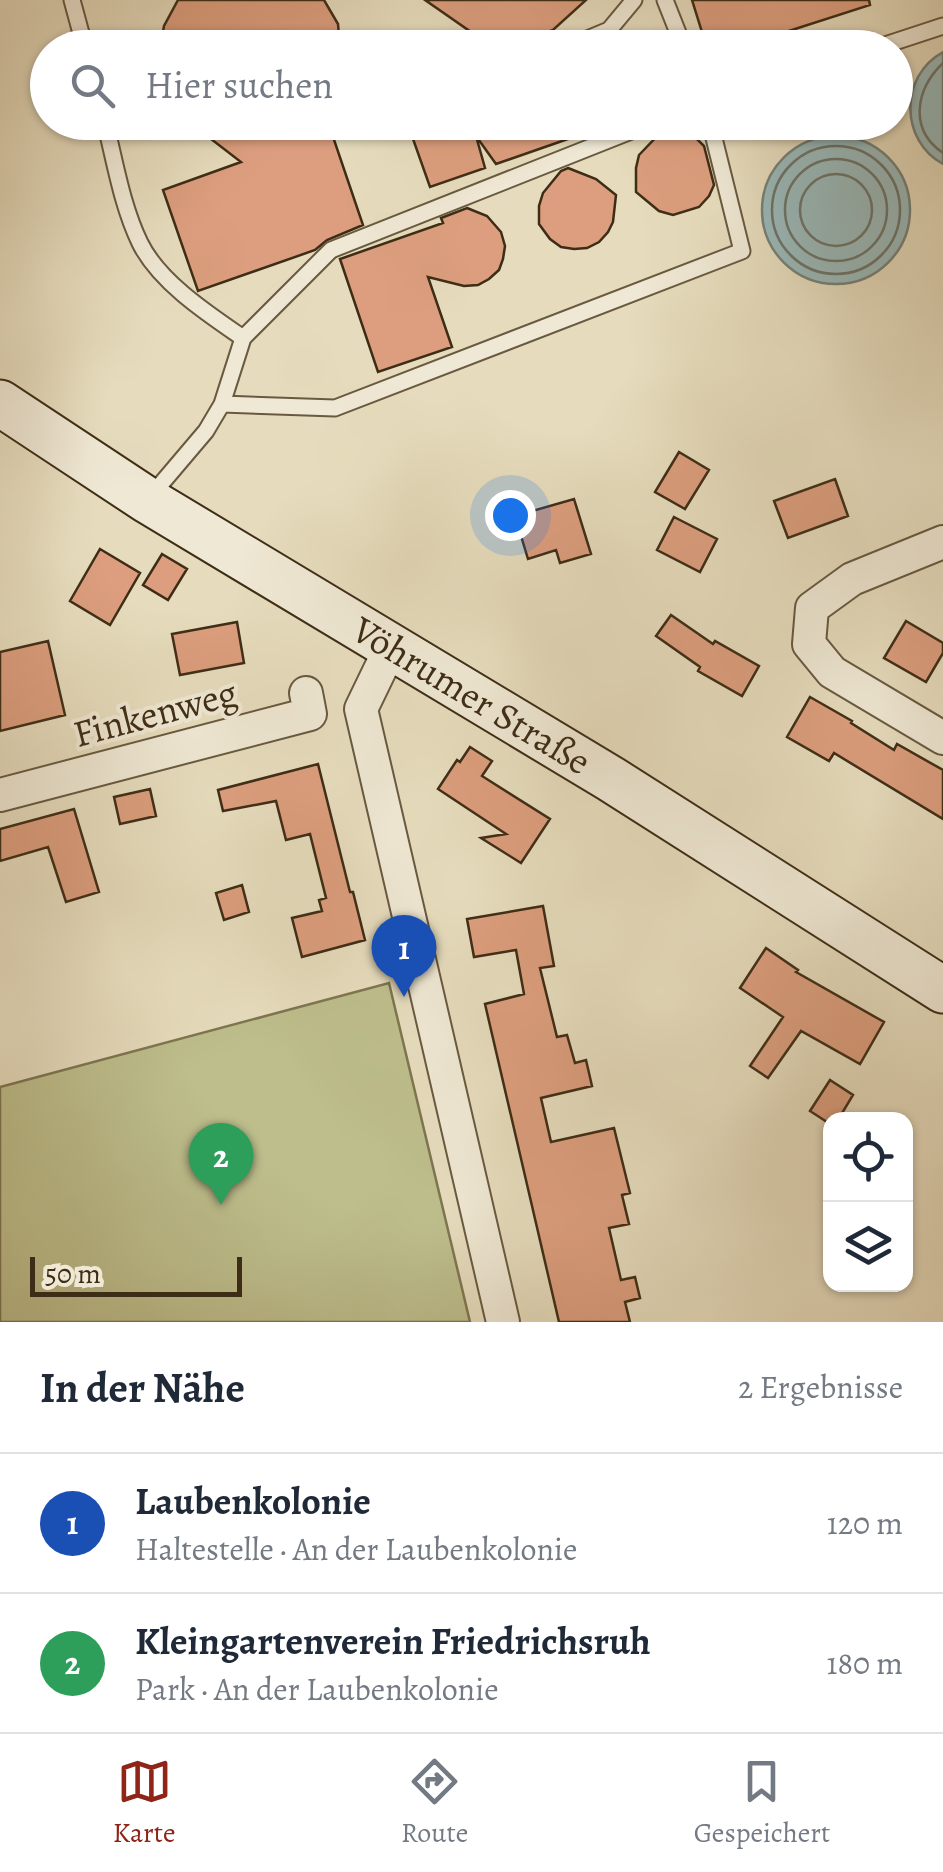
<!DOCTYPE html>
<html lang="de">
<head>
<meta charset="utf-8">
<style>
	body { margin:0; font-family:Alegreya,serif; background:#f6f6f7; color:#1f2937 }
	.controls { position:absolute; right:30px; bottom:30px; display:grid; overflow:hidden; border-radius:20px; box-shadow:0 2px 8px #0004 }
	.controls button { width:90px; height:90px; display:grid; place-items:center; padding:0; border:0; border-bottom:2px solid #e0e1e3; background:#fff; color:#1f2937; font:50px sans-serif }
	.scale { position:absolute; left:30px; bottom:25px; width:212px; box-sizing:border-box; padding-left:10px; border:5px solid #3e2d16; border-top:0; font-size:28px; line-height:35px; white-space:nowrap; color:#3e2d16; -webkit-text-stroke:8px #efe8d4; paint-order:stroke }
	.you { position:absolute; left:510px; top:515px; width:35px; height:35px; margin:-25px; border:8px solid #fff; border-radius:50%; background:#1a73e8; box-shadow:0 0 0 15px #1a73e833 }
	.badge { display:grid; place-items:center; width:65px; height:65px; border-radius:50%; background:#8f2418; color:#fff; font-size:32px; font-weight:700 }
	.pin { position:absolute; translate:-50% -82px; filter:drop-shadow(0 2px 5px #0008) }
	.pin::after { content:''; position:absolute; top:52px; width:35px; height:30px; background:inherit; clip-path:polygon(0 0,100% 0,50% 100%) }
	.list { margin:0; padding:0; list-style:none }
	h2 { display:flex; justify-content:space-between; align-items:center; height:130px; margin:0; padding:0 40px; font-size:42px }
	h2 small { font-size:32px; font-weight:400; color:#747a83 }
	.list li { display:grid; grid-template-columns:65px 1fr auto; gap:30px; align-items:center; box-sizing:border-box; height:140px; padding:0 40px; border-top:2px solid #e0e1e3 }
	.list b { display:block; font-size:38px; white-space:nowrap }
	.list p { margin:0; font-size:32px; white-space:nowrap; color:#747a83 }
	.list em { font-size:32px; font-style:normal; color:#747a83 }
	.icon { flex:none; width:55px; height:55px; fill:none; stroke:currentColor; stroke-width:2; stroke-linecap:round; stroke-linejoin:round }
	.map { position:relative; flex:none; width:943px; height:1322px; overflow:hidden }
	.search { position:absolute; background:#fff; box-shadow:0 2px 8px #0004; left:30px; right:30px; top:30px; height:110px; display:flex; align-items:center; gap:25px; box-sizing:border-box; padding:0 35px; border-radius:55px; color:#747a83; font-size:38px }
	.sheet { height:410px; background:#fff }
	nav { display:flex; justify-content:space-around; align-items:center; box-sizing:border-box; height:140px; border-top:2px solid #e0e1e3; background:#fff; font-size:28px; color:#747a83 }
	nav a { display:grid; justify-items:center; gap:5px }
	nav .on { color:#8f2418 }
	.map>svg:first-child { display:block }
	.green { fill:#bdbe8c; stroke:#7e7651; stroke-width:2.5 }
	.water { fill:#99b9ba; stroke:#758178; stroke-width:2.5 }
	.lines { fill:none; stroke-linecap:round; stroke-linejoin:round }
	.shore { stroke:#6c7368; stroke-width:2.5 }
	.building { fill:#dc9e7e; stroke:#3e2d16; stroke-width:2.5 }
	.lane-casing { stroke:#685940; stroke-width:19 }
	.street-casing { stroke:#685940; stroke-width:36 }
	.secondary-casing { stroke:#3e2d16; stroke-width:49 }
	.lane { stroke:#efe8d4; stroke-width:15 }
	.street { stroke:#efe8d4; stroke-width:32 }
	.secondary { stroke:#efe8d4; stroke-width:45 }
	.labels { text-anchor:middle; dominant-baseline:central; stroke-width:8; stroke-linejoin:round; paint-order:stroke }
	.street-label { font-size:38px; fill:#3e2d16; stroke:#efe8d4 }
</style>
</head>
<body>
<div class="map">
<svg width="943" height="1322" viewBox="0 0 943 1322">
	<rect width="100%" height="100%" fill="#e6dcbd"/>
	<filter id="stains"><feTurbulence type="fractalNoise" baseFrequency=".002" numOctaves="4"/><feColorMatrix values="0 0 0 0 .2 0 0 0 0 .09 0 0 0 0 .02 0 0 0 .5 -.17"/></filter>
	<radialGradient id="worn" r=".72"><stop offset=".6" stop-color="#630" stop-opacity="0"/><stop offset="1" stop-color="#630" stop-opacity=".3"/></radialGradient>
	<!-- green -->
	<path class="green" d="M 389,983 L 470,1322 L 0,1322 L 0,1087 Z"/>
	<!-- water -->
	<path class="water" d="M 943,52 L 943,164 C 900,141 899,76 943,52 Z
		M762 210a74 74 0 1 1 148 0a74 74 0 1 1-148 0Z"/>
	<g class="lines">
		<!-- shore -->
		<path class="shore" d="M 943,63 C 916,89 908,129 943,153
			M772 210a64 64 0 1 1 128 0a64 64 0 1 1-128 0Z
			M785 210a51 51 0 1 1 102 0a51 51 0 1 1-102 0Z
			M800 210a36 36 0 1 1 72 0a36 36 0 1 1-72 0Z"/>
	</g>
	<!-- building -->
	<path class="building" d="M 178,0 L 324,0 L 338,24 L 340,48 L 160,48 L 164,26 Z
		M 425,0 L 586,0 L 553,30 L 526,40 L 502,42 L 474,34 Z
		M 692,0 L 869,0 L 870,5 L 736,48 L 707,48 Z
		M 189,122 L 328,122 L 363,225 L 327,240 L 315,250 L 198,291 L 163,190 L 241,162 Z
		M 407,122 L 605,122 L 605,126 L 496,164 L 476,136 L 485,168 L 430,187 Z
		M 665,128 L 697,139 L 704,146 L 714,185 L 709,196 L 699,207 L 673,215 L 659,211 L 636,192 L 636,168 L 639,155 Z
		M 568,168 L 596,179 L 616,195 L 613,222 L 608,232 L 599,242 L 587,248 L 574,249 L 561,247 L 550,239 L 539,224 L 539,206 L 543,193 L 561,171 Z
		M 467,208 L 487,216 L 501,232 L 505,246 L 503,259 L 499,270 L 489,279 L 478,285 L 464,286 L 428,277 L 452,347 L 378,372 L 340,259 L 443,223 L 441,218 Z
		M 679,452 L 709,470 L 685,509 L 655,492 Z
		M 835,479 L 848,516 L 788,538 L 774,501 Z
		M 574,499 L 591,554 L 560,563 L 556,550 L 528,559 L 515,516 Z
		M 674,517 L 717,539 L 700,572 L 657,550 Z
		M 100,549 L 140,573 L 110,625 L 70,601 Z
		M 162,554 L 187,569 L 168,600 L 143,585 Z
		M 671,615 L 713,644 L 715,641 L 759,666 L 742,696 L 698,671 L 700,667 L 656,636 Z
		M 906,621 L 943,643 L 943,653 L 926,682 L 884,658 Z
		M 237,622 L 244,663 L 180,675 L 172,634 Z
		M 48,641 L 65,715 L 0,731 L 0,652 Z
		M 810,697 L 852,721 L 851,723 L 894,750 L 897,744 L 943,770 L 943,819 L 834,753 L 829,761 L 787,737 Z
		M 470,747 L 492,761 L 482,776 L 550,819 L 521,863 L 481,838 L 506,834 L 438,789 L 457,760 L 460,762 Z
		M 318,764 L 350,892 L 353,892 L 365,940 L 302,957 L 292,918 L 322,911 L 319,900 L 326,898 L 310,834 L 286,840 L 276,801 L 223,811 L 218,790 Z
		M 150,789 L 156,816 L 120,824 L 114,797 Z
		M 74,809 L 99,892 L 66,902 L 48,847 L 0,861 L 0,829 Z
		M 242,885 L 249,912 L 224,920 L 216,893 Z
		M 543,906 L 554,966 L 540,968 L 557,1037 L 567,1035 L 575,1063 L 586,1060 L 592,1086 L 541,1098 L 551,1142 L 614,1128 L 630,1193 L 622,1195 L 629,1224 L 609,1228 L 621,1280 L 635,1277 L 640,1298 L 625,1302 L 630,1322 L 559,1322 L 485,1004 L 524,994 L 516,950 L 474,957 L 467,919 Z
		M 766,948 L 798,970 L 796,972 L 884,1022 L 860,1064 L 801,1031 L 768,1078 L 750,1066 L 783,1017 L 740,988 Z
		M 830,1080 L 853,1095 L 838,1120 L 830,1120 L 830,1124 L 810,1111 Z"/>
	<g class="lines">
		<defs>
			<path id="lane" d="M 72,0 L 85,48
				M 665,0 L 684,48
				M 566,48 L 609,30 L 634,0
				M 876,48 L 943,26
				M 105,122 C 115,162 122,206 140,243 C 159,282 208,314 243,338
				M 222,404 L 335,408 L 742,251 L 710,122
				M 150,497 L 206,431 L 222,404 L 243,338 L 331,250 L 654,122"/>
			<path id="street" d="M 943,542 L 852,579 L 812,608 L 809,644 L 832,672 L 943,738
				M 390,649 L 361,709 L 503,1322
				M 0,795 L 310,714 L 306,693"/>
			<g id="secondary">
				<path id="s1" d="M 0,403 L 147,500 L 611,779 L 943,990"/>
			</g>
		</defs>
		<!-- lane casing -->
		<use href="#lane" class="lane-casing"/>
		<!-- street casing -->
		<use href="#street" class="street-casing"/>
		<!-- secondary casing -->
		<use href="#secondary" class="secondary-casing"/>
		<!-- lane -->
		<use href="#lane" class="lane"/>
		<!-- street -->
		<use href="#street" class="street"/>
		<!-- secondary -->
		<use href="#secondary" class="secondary"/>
	</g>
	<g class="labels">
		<!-- street labels -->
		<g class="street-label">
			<text stroke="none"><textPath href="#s1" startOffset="555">Vöhrumer Straße</textPath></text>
			<text transform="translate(155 713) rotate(-15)">Finkenweg</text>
		</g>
	</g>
	<rect width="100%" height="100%" filter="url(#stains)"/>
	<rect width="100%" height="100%" fill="url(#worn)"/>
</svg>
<div class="controls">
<button><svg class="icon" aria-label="locate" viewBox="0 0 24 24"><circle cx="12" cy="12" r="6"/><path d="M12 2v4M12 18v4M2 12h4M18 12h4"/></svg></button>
<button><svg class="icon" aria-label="layers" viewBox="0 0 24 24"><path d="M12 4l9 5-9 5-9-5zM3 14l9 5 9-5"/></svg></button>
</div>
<div class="scale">50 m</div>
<div class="you"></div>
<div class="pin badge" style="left:404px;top:997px;background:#1a4fb4">1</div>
<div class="pin badge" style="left:221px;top:1205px;background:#2e9e5b">2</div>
<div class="search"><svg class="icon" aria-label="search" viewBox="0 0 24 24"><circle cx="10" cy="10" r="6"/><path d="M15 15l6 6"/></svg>Hier suchen</div>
</div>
<section class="sheet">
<h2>In der Nähe<small>2 Ergebnisse</small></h2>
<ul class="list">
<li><span class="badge" style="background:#1a4fb4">1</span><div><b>Laubenkolonie</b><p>Haltestelle · An der Laubenkolonie</p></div><em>120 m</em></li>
<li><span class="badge" style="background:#2e9e5b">2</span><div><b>Kleingartenverein Friedrichsruh</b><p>Park · An der Laubenkolonie</p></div><em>180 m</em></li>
</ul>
</section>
<nav>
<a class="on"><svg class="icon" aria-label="map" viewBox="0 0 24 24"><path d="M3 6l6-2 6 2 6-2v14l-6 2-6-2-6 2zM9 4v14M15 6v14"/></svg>Karte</a>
<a><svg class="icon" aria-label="directions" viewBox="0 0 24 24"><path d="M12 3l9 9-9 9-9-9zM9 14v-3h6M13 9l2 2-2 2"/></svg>Route</a>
<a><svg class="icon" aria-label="saved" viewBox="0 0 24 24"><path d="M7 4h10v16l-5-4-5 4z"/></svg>Gespeichert</a>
</nav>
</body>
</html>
